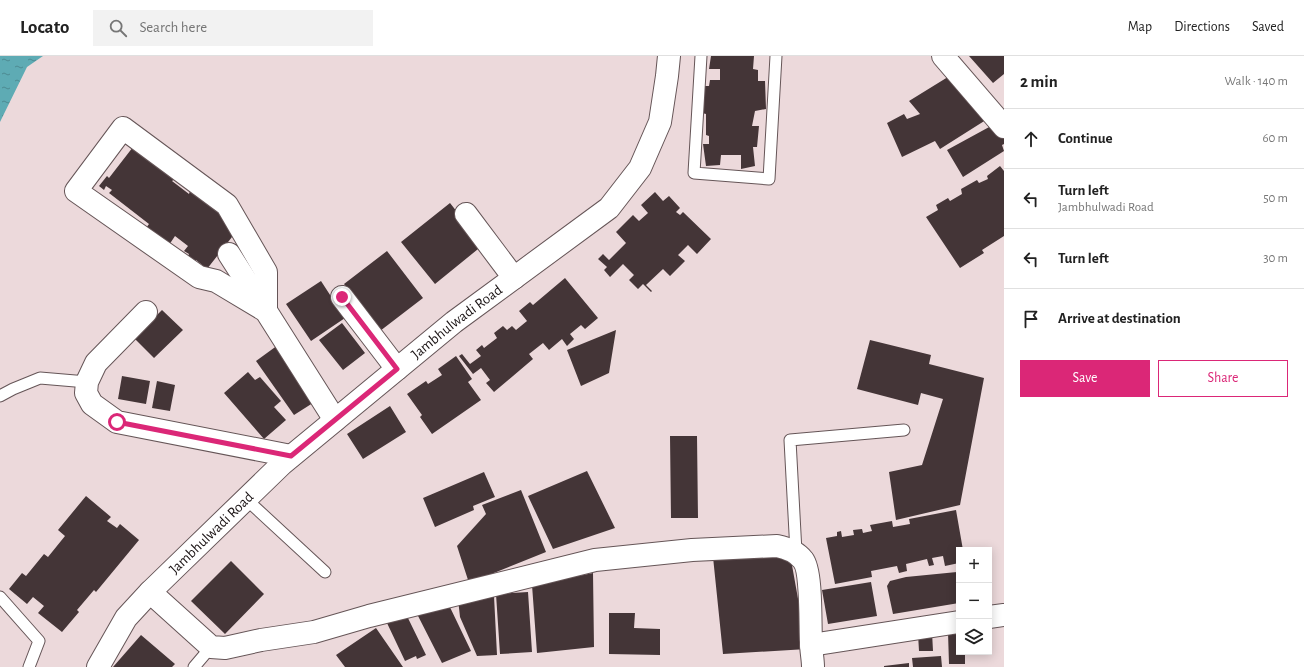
<!DOCTYPE html>
<html lang="en">
<head>
<meta charset="utf-8">
<style>
	body { margin:0; font-family:"Alegreya Sans",sans-serif; background:#f2f2f2; color:#222 }
	.controls { position:absolute; right:12px; bottom:12px; display:grid; overflow:hidden; border-radius:0px; box-shadow:0 2px 10px #0003 }
	.controls button { width:36px; height:36px; display:grid; place-items:center; padding:0; border:0; border-bottom:1px solid #e0e0e0; background:#fff; color:#222; font:20px sans-serif }
	.stop { position:absolute; width:12px; height:12px; margin:-9px; border:3px solid #db2777; border-radius:50%; background:#fff }
	.stop.end { background:#db2777; border-color:#fff; box-shadow:0 1px 4px #0008 }
	.list { margin:0; padding:0; list-style:none }
	h2 { display:flex; justify-content:space-between; align-items:center; height:52px; margin:0; padding:0 16px; font-size:17px }
	h2 small { font-size:13px; font-weight:400; color:#767676 }
	.list li { display:grid; grid-template-columns:26px 1fr auto; gap:12px; align-items:center; box-sizing:border-box; height:60px; padding:0 16px; border-top:1px solid #e0e0e0 }
	.list b { display:block; font-size:15px; white-space:nowrap }
	.list p { margin:0; font-size:13px; white-space:nowrap; color:#767676 }
	.list em { font-size:13px; font-style:normal; color:#767676 }
	.actions { display:flex; gap:8px; padding:12px 16px }
	.actions a { flex:1; padding:9px 0; border:1px solid #db2777; border-radius:0px; text-align:center; font-size:14px; color:#db2777 }
	.actions .main { background:#db2777; color:#fff }
	.icon { flex:none; width:22px; height:22px; fill:none; stroke:currentColor; stroke-width:2; stroke-linecap:round; stroke-linejoin:round }
	.map { position:relative; flex:none; width:1004px; height:611px; overflow:hidden }
	header { display:flex; align-items:center; gap:24px; box-sizing:border-box; height:56px; padding:0 20px; background:#fff; border-bottom:1px solid #e0e0e0 }
	header strong { font-size:19px }
	nav { display:flex; gap:22px; margin-inline-start:auto; font-size:14px }
	.search { width:280px; height:36px; background:#f2f2f2; display:flex; align-items:center; gap:10px; box-sizing:border-box; padding:0 14px; border-radius:0px; color:#767676; font-size:15px }
	main { display:flex }
	aside { flex:1; background:#fff }
	.map>svg:first-child { display:block }
	.water { fill:url(#water-ripples) }
	.building { fill:#443537 }
	.lines { fill:none; stroke-linecap:round; stroke-linejoin:round }
	.lane-casing { stroke:#655557; stroke-width:13 }
	.street-casing { stroke:#655557; stroke-width:24 }
	.lane { stroke:#fff; stroke-width:11 }
	.street { stroke:#fff; stroke-width:22 }
	.route { stroke:#db2777; stroke-width:5 }
	.labels { text-anchor:middle; dominant-baseline:central; stroke-width:4; stroke-linejoin:round; paint-order:stroke }
	.street-label { font-size:15px; fill:#191213; stroke:#ecd9db }
</style>
</head>
<body>
<header>
<strong>Locato</strong>
<div class="search"><svg class="icon" aria-label="search" viewBox="0 0 24 24"><circle cx="10" cy="10" r="6"/><path d="M15 15l6 6"/></svg>Search here</div>
<nav><a>Map</a><a>Directions</a><a>Saved</a></nav>
</header>
<main>
<div class="map">
<svg width="1004" height="611" viewBox="0 0 1004 611">
	<defs>
		<pattern id="water-ripples" width="26" height="14" patternUnits="userSpaceOnUse"><rect width="26" height="14" fill="#5eabb4"/><path d="M2 4q2-2 4 0t4 0M15 11q2-2 4 0t4 0" fill="none" stroke="#4d8a91"/></pattern>
	</defs>
	<rect width="100%" height="100%" fill="#ecd9db"/>
	<!-- water -->
	<path class="water" d="M 0,0 L 43,0 L 27,11 L 0,66 Z"/>
	<!-- building -->
	<path class="building" d="M 711,0 L 754,0 L 753,13 L 758,14 L 758,25 L 765,25 L 766,53 L 755,55 L 752,70 L 759,70 L 757,91 L 753,91 L 755,110 L 741,113 L 741,99 L 721,99 L 720,109 L 706,110 L 703,88 L 709,88 L 709,80 L 706,79 L 706,58 L 702,57 L 703,30 L 709,30 L 710,24 L 720,24 L 720,13 L 709,13 Z
		M 969,0 L 1004,0 L 1004,18 L 993,27 Z
		M 956,16 L 989,62 L 940,93 L 935,85 L 902,101 L 887,67 L 904,58 L 907,63 L 920,58 L 909,45 Z
		M 991,70 L 1004,81 L 1004,88 L 1002,89 L 1004,95 L 963,121 L 947,94 Z
		M 133,91 L 175,123 L 172,125 L 189,138 L 190,135 L 239,172 L 207,213 L 196,204 L 195,206 L 188,200 L 189,198 L 184,195 L 188,190 L 175,180 L 169,189 L 146,172 L 149,168 L 109,137 L 112,134 L 106,130 L 104,134 L 99,130 L 107,120 L 109,122 Z
		M 1000,110 L 1004,115 L 1004,180 L 982,194 L 984,197 L 960,212 L 926,161 L 938,154 L 936,149 L 948,142 L 950,145 L 962,138 L 961,133 L 977,124 L 979,127 L 988,123 L 987,120 Z
		M 655,136 L 663,145 L 669,140 L 680,152 L 676,156 L 680,159 L 683,156 L 711,183 L 697,198 L 688,189 L 678,199 L 685,205 L 670,220 L 663,213 L 646,229 L 652,235 L 651,236 L 643,228 L 638,233 L 629,224 L 634,219 L 623,208 L 610,221 L 604,214 L 607,211 L 598,203 L 603,198 L 609,204 L 626,187 L 616,176 L 633,159 L 639,165 L 648,157 L 641,149 Z
		M 450,147 L 483,189 L 435,228 L 401,186 Z
		M 387,195 L 423,242 L 380,275 L 344,228 Z
		M 565,222 L 598,262 L 585,273 L 581,269 L 570,278 L 574,283 L 567,290 L 562,283 L 549,294 L 543,287 L 529,298 L 533,303 L 494,336 L 486,327 L 490,324 L 481,312 L 473,318 L 459,300 L 462,298 L 470,308 L 481,300 L 476,294 L 482,289 L 484,292 L 497,282 L 494,277 L 503,270 L 507,274 L 512,270 L 516,274 L 527,265 L 519,255 L 530,246 L 533,249 Z
		M 321,225 L 345,262 L 311,285 L 286,248 Z
		M 162,254 L 183,274 L 154,302 L 134,282 Z
		M 342,267 L 365,297 L 343,314 L 319,284 Z
		M 616,274 L 609,317 L 581,330 L 567,294 Z
		M 870,284 L 931,299 L 929,308 L 984,322 L 960,449 L 896,464 L 889,416 L 922,409 L 943,343 L 921,337 L 918,349 L 857,333 Z
		M 278,289 L 316,345 L 294,359 L 256,305 Z
		M 456,300 L 472,323 L 468,326 L 481,344 L 432,378 L 420,361 L 422,359 L 407,338 L 426,325 L 428,328 L 442,319 L 438,313 Z
		M 248,316 L 255,324 L 260,321 L 281,345 L 274,351 L 286,364 L 264,383 L 224,337 Z
		M 122,320 L 150,325 L 146,348 L 118,343 Z
		M 157,325 L 175,329 L 170,355 L 152,352 Z
		M 390,350 L 406,376 L 363,403 L 347,378 Z
		M 670,380 L 697,380 L 698,462 L 671,462 Z
		M 587,415 L 615,472 L 553,493 L 528,440 Z
		M 484,416 L 495,441 L 473,450 L 474,454 L 435,471 L 423,442 Z
		M 521,434 L 546,496 L 469,527 L 457,490 L 486,458 L 482,449 Z
		M 86,440 L 111,461 L 107,465 L 117,472 L 120,468 L 139,484 L 96,536 L 94,534 L 77,554 L 79,556 L 62,576 L 38,557 L 44,550 L 33,541 L 27,548 L 9,533 L 22,517 L 26,520 L 44,498 L 48,501 L 65,480 L 58,474 Z
		M 956,454 L 963,494 L 959,494 L 959,507 L 945,510 L 943,500 L 932,502 L 934,509 L 929,510 L 927,503 L 906,508 L 907,515 L 899,517 L 897,510 L 871,515 L 872,521 L 835,528 L 826,482 L 837,480 L 837,476 L 841,475 L 842,481 L 854,479 L 853,474 L 862,473 L 863,477 L 872,475 L 870,469 L 892,465 L 893,471 L 910,468 L 909,463 Z
		M 790,498 L 807,593 L 723,598 L 713,501 Z
		M 231,505 L 264,538 L 225,578 L 191,545 Z
		M 957,516 L 959,525 L 959,547 L 893,558 L 887,530 L 890,525 L 906,521 Z
		M 593,517 L 594,591 L 537,597 L 532,529 Z
		M 871,526 L 877,560 L 828,568 L 822,534 Z
		M 528,536 L 532,596 L 500,598 L 496,538 Z
		M 494,540 L 497,599 L 477,600 L 460,561 L 458,543 Z
		M 447,545 L 471,595 L 442,607 L 415,554 Z
		M 609,557 L 635,557 L 634,572 L 660,573 L 660,599 L 609,598 Z
		M 406,558 L 426,599 L 417,603 L 416,600 L 405,605 L 387,567 Z
		M 376,572 L 403,611 L 345,611 L 336,599 Z
		M 932,576 L 933,595 L 919,595 L 918,578 Z
		M 948,576 L 959,576 L 959,596 L 965,596 L 965,608 L 949,608 Z
		M 141,579 L 175,608 L 172,611 L 113,611 Z
		M 941,600 L 942,611 L 913,611 L 912,602 Z
		M 909,607 L 909,611 L 884,611 L 884,610 Z"/>
	<g class="lines">
		<defs>
			<path id="lane" d="M 701,0 L 694,117 L 769,123 L 776,0
				M 0,340 L 13,333 L 40,322 L 87,326
				M 246,443 L 325,516
				M 796,496 L 790,384 L 904,374
				M 0,541 L 39,585 L 29,611
				M 194,611 L 211,591"/>
			<g id="street">
				<path d="M 943,0 L 1004,71"/>
				<path d="M 466,158 L 514,222"/>
				<path d="M 229,198 L 263,251"/>
				<path d="M 342,241 L 397,313"/>
				<path d="M 266,255 L 216,225 L 199,221 L 76,135 L 123,72 L 227,149 L 266,216 L 266,255 L 335,364"/>
				<path d="M 146,256 L 96,307 L 87,326 L 86,337 L 92,348 L 117,366 L 291,400"/>
				<path d="M 150,536 L 211,591 L 225,592 L 261,584 L 314,576 L 369,560 L 595,504 L 692,494 L 777,490 C 787,492 796,495 803,504 C 812,515 810,570 811,586 C 811,595 813,603 813,611"/>
				<path d="M 989,561 L 1004,559"/>
				<path d="M 811,589 L 959,566"/>
				<path id="s1" d="M 98,611 L 126,562 L 150,536 L 282,408 L 454,266 L 609,152 L 640,112 L 660,66 L 667,20 L 669,0"/>
			</g>
		</defs>
		<!-- lane casing -->
		<use href="#lane" class="lane-casing"/>
		<!-- street casing -->
		<use href="#street" class="street-casing"/>
		<!-- lane -->
		<use href="#lane" class="lane"/>
		<!-- street -->
		<use href="#street" class="street"/>
	</g>
	<g class="lines">
		<!-- route -->
		<path class="route" d="M 117,366 L 291,400 L 397,313 L 342,241"/>
	</g>
	<g class="labels">
		<!-- street labels -->
		<g class="street-label">
			<text stroke="none"><textPath href="#s1" startOffset="501">Jambhulwadi Road</textPath></text>
			<text stroke="none"><textPath href="#s1" startOffset="177">Jambhulwadi Road</textPath></text>
		</g>
	</g>
</svg>
<div class="controls">
<button>+</button>
<button>−</button>
<button><svg class="icon" aria-label="layers" viewBox="0 0 24 24"><path d="M12 4l9 5-9 5-9-5zM3 14l9 5 9-5"/></svg></button>
</div>
<div class="stop" style="left:117px;top:366px"></div>
<div class="stop end" style="left:342px;top:241px"></div>
</div>
<aside>
<h2>2 min<small>Walk · 140 m</small></h2>
<ul class="list">
<li><svg class="icon" aria-label="ahead" viewBox="0 0 24 24"><path d="M12 20V5M6 11l6-6 6 6"/></svg><div><b>Continue</b></div><em>60 m</em></li>
<li><svg class="icon" aria-label="left" viewBox="0 0 24 24"><path d="M17 20v-9H6M10 6l-5 5 5 5"/></svg><div><b>Turn left</b><p>Jambhulwadi Road</p></div><em>50 m</em></li>
<li><svg class="icon" aria-label="left" viewBox="0 0 24 24"><path d="M17 20v-9H6M10 6l-5 5 5 5"/></svg><div><b>Turn left</b></div><em>30 m</em></li>
<li><svg class="icon" aria-label="arrive" viewBox="0 0 24 24"><path d="M6 21V4h12l-3 4 3 4H6"/></svg><div><b>Arrive at destination</b></div></li>
</ul>
<div class="actions"><a class="main">Save</a><a>Share</a></div>
</aside>
</main>
</body>
</html>
